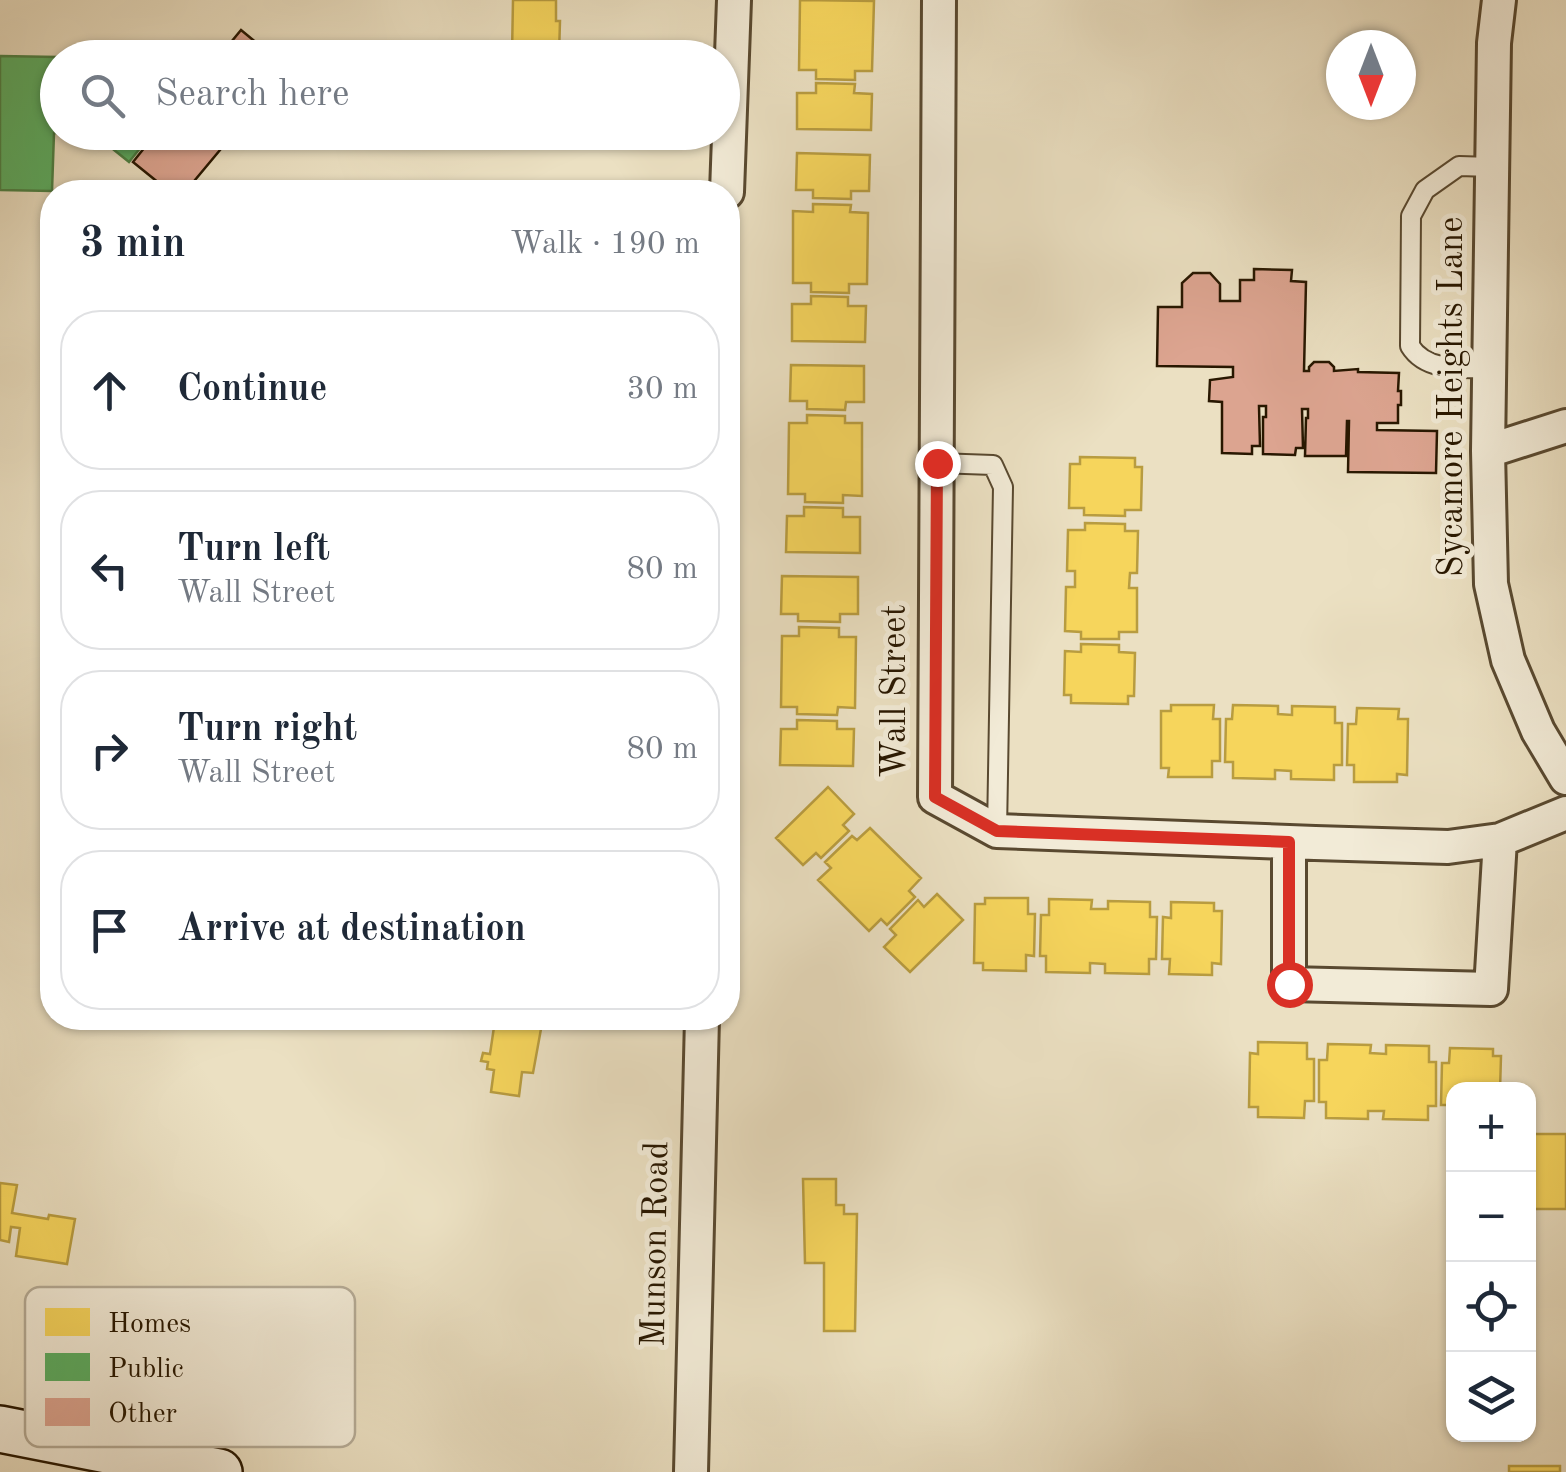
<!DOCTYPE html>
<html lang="en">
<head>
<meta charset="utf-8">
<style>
	body { margin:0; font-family:"Old Standard TT",serif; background:#f6f6f7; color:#1f2937 }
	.controls { position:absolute; right:30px; bottom:30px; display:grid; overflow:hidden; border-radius:20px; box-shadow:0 2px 8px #0004 }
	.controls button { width:90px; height:90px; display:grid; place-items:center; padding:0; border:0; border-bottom:2px solid #e0e1e3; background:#fff; color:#1f2937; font:50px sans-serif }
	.compass { position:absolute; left:1326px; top:30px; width:90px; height:90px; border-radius:50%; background:#fff; box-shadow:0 2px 8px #0004; rotate:180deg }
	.stop { position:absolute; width:30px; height:30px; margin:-22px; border:8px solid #d93025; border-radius:50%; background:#fff }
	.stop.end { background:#d93025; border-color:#fff; box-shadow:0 2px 10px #0008 }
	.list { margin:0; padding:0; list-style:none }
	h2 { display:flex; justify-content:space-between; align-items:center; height:130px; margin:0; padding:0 40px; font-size:42px }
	h2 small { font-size:32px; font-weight:400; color:#747a83 }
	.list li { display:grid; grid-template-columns:65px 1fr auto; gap:30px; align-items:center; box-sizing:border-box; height:160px; margin:0 20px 20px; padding:0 20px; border:2px solid #e0e1e3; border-radius:40px }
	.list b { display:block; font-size:38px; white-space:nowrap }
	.list p { margin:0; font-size:32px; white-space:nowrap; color:#747a83 }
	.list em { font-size:32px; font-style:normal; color:#747a83 }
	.icon { flex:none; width:55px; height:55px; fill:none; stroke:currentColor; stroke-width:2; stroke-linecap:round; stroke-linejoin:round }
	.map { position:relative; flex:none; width:1566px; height:1472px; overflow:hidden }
	.search { position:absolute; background:#fff; box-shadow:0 2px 8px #0004; left:40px; top:40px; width:700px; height:110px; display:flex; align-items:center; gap:25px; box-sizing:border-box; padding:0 35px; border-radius:55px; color:#747a83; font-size:38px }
	.panel { position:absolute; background:#fff; box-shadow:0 2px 8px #0004; left:40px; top:180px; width:700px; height:850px; border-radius:40px }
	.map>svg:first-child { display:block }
	.homes { fill:#f6d55c; stroke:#b89c40; stroke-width:2.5 }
	.public { fill:#5aae61; stroke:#4b8144; stroke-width:2.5 }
	.building { fill:#dca490; stroke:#281700; stroke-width:2.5 }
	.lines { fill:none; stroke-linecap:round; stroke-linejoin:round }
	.service-casing { stroke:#594930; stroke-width:22 }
	.minor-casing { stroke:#594930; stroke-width:38 }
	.secondary-casing { stroke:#281700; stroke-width:50 }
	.service { stroke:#f2ebd7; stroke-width:18 }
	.minor { stroke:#f2ebd7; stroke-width:32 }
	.secondary { stroke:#f2ebd7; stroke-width:45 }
	.route { stroke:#d93025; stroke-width:12 }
	.labels { text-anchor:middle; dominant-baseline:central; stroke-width:10; stroke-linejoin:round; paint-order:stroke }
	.street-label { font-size:35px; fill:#281700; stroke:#f2ebd7 }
	.key { fill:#f2ebd7; stroke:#b5ab96; stroke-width:2.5 }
	.key-label { font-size:28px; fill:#281700 }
</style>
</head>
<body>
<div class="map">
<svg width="1566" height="1472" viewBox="0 0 1566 1472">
	<rect width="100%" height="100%" fill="#ebe0c2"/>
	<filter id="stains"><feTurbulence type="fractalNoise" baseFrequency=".002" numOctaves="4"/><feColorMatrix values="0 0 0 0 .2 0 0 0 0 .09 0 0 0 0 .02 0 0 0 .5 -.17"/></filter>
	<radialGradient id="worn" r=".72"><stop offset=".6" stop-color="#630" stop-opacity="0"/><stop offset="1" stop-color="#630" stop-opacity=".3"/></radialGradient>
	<!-- homes -->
	<path class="homes" d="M 513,0 L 556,0 L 556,21 L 560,21 L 559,55 L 512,54 Z
		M 800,0 L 874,1 L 872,71 L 855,71 L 855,80 L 816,79 L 816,70 L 799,70 Z
		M 816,83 L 855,84 L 854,93 L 872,94 L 871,130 L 797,129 L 797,93 L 816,93 Z
		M 797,153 L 870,155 L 869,191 L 851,191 L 851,199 L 813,198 L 813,190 L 796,190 Z
		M 813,204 L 851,205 L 850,212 L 868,213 L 867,284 L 849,284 L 849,293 L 811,292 L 811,283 L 793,283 L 793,211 L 813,212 Z
		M 811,296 L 848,297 L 848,306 L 866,306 L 865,342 L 792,341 L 792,304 L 811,304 Z
		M 791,365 L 864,366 L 864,402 L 846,402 L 845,410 L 807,409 L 807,401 L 790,401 Z
		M 807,415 L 845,416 L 845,423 L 862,423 L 862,496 L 843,495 L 843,503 L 805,502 L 805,494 L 788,494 L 789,423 L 807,423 Z
		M 1080,457 L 1135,458 L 1135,467 L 1142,467 L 1141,510 L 1125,510 L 1125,516 L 1084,515 L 1084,508 L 1069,508 L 1070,464 L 1080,464 Z
		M 804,507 L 843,508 L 843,517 L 860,517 L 860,553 L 786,552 L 787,516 L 804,516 Z
		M 1085,523 L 1125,524 L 1125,531 L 1138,531 L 1137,573 L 1130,573 L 1129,588 L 1137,588 L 1137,632 L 1119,632 L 1119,639 L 1081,639 L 1081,632 L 1065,631 L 1066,587 L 1075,587 L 1075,571 L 1067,571 L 1068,530 L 1085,530 Z
		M 782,576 L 858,577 L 858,614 L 840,614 L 840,622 L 798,621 L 798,614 L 781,614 Z
		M 799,627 L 839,628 L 839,637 L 856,637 L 855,708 L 838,707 L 837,715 L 797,714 L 797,707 L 781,707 L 782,636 L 799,636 Z
		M 1081,644 L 1119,645 L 1119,652 L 1135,653 L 1134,696 L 1128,696 L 1128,704 L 1071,703 L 1071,695 L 1064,695 L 1065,651 L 1081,652 Z
		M 1171,705 L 1214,705 L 1213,719 L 1220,719 L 1220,761 L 1212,761 L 1212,777 L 1168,777 L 1169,768 L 1161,768 L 1161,711 L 1171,711 Z
		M 1233,705 L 1278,706 L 1278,714 L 1292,715 L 1292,706 L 1335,707 L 1335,723 L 1342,723 L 1342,765 L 1334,765 L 1334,780 L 1291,779 L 1291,771 L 1275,770 L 1275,779 L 1233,778 L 1233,762 L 1225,762 L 1226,719 L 1232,719 Z
		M 1357,708 L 1399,709 L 1398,719 L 1408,719 L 1407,775 L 1397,774 L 1397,782 L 1354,782 L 1354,765 L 1347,765 L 1348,724 L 1356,724 Z
		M 797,720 L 837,721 L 837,729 L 854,729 L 853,766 L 780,765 L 781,729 L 797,729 Z
		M 828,787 L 854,814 L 843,825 L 849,831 L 821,858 L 816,853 L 803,865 L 776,838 Z
		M 870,828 L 921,878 L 909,891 L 915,897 L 887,925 L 881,919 L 869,931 L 818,880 L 831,868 L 825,862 L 852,836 L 857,840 Z
		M 937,894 L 963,920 L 910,972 L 884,947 L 896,935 L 890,929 L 918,900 L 924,907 Z
		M 985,898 L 1028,898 L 1028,914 L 1035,914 L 1034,956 L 1026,955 L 1026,971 L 983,970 L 983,963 L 974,963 L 975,904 L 985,904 Z
		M 1049,899 L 1092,900 L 1091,909 L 1108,909 L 1108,901 L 1150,902 L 1150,917 L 1157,917 L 1156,959 L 1149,959 L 1149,974 L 1105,973 L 1105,964 L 1090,963 L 1090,973 L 1046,972 L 1046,956 L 1040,956 L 1041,915 L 1049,915 Z
		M 1171,902 L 1214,903 L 1214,911 L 1222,911 L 1221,964 L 1212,963 L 1212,975 L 1169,974 L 1170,959 L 1162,959 L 1163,917 L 1171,918 Z
		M 488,1018 L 543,1018 L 533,1073 L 522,1072 L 519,1096 L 491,1092 L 494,1070 L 487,1069 L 488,1062 L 481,1061 L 483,1053 L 490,1054 L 494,1027 L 487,1026 Z
		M 1258,1042 L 1307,1043 L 1307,1059 L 1314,1059 L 1314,1101 L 1305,1101 L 1304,1118 L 1258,1117 L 1258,1107 L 1249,1107 L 1250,1053 L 1258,1054 Z
		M 1328,1044 L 1371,1045 L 1370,1053 L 1386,1054 L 1386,1045 L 1429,1046 L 1429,1062 L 1436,1062 L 1436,1106 L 1428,1106 L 1428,1120 L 1383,1119 L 1384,1111 L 1368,1111 L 1368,1119 L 1326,1118 L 1326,1102 L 1319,1102 L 1319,1060 L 1327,1060 Z
		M 1450,1048 L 1493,1049 L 1493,1056 L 1501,1056 L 1500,1090 L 1454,1090 L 1454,1119 L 1448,1119 L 1448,1105 L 1441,1105 L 1442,1063 L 1449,1063 Z
		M 1528,1134 L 1566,1134 L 1566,1209 L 1528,1209 Z
		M 803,1179 L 836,1179 L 836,1205 L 844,1205 L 844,1214 L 857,1214 L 855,1331 L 824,1331 L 824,1263 L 805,1263 Z
		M 0,1183 L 17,1185 L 12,1213 L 48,1219 L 49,1215 L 75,1219 L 67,1264 L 16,1256 L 20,1228 L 11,1227 L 9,1242 L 0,1240 Z
		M 1509,1466 L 1560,1466 L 1560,1472 L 1509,1472 Z"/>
	<!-- public -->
	<path class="public" d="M 0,56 L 57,57 L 58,132 L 153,132 L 129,162 L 93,133 L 54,133 L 52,191 L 0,190 Z"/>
	<!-- building -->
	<path class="building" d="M 241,30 L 275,58 L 218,58 Z
		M 157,132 L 235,132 L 185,192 L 170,192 L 133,162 Z
		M 1254,269 L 1292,270 L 1291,281 L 1306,282 L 1304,371 L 1309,371 L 1309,367 L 1314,362 L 1329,362 L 1334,367 L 1334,371 L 1358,369 L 1358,372 L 1399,373 L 1398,391 L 1401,391 L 1401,405 L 1398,405 L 1398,423 L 1377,423 L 1377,430 L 1437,431 L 1436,473 L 1348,472 L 1349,421 L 1347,421 L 1346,456 L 1305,456 L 1306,418 L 1308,418 L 1308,409 L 1302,409 L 1303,448 L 1296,448 L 1295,455 L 1263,454 L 1263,417 L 1266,417 L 1266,406 L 1259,406 L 1260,446 L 1252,446 L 1252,454 L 1222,453 L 1222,402 L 1209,401 L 1210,380 L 1233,377 L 1233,367 L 1157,366 L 1158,307 L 1182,307 L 1182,283 L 1193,273 L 1210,273 L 1220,284 L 1220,301 L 1240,301 L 1240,280 L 1254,280 Z"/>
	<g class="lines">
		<defs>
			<path id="service" d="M 1489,368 C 1462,368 1426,372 1410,346 L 1411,216 L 1425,190 L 1459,166 L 1492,167
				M 937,463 L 993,465 L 1003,487 L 997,831"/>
			<path id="minor" d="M 939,0 L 935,797 L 997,831 L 1315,843 L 1448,847 L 1500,840 L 1566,813
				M 1499,0 L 1494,43 L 1488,451 L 1491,584 L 1508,660 L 1538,731 L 1566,778
				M 727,192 L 734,0
				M 1488,451 L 1566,426
				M 1289,842 L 1289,984 L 1491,989 L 1500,840
				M 691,1472 L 702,1018"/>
			<path id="secondary" d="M 0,1429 L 219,1472"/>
		</defs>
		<!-- service casing -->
		<use href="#service" class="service-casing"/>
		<!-- minor casing -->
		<use href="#minor" class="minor-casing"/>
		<!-- secondary casing -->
		<use href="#secondary" class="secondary-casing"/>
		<!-- service -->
		<use href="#service" class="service"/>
		<!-- minor -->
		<use href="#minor" class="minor"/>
		<!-- secondary -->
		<use href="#secondary" class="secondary"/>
	</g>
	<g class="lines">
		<!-- route -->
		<path class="route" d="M 937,463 L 935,797 L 997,831 L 1289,842 L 1289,984"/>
	</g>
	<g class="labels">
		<!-- street labels -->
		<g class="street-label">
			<text transform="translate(1452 397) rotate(-90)">Sycamore Heights Lane</text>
			<text transform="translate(895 691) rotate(-90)">Wall Street</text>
			<text transform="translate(656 1244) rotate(-89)">Munson Road</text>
		</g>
	</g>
	<!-- legend -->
	<rect x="25" y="1287" width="330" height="160" rx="15" class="key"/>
	<rect x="45" y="1308" width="45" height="28" fill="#f6d55c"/>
	<rect x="45" y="1353" width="45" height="28" fill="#5aae61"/>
	<rect x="45" y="1398" width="45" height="28" fill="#dca490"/>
	<g class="key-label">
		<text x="108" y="1332">Homes</text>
		<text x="108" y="1377">Public</text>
		<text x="108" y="1422">Other</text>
	</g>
	<rect width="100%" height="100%" filter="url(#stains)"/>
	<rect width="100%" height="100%" fill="url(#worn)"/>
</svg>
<div class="controls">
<button>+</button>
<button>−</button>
<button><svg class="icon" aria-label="locate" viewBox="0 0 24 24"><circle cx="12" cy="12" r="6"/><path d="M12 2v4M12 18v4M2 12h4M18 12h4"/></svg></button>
<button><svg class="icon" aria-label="layers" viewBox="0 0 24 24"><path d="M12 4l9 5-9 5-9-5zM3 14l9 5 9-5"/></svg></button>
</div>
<svg class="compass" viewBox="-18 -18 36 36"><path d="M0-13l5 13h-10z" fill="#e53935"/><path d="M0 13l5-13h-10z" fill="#747a83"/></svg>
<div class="stop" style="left:1289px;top:984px"></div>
<div class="stop end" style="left:937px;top:463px"></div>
<div class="search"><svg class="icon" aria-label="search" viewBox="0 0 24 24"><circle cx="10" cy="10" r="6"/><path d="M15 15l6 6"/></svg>Search here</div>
<section class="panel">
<h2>3 min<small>Walk · 190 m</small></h2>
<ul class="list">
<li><svg class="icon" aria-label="ahead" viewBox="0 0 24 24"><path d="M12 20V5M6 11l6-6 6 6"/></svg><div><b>Continue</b></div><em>30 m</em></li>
<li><svg class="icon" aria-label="left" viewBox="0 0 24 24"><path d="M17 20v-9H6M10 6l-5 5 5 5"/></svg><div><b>Turn left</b><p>Wall Street</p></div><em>80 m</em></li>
<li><svg class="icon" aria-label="right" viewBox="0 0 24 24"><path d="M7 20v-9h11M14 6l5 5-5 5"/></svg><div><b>Turn right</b><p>Wall Street</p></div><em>80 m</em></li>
<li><svg class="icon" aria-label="arrive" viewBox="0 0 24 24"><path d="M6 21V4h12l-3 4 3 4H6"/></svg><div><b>Arrive at destination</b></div></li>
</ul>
</section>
</div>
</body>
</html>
